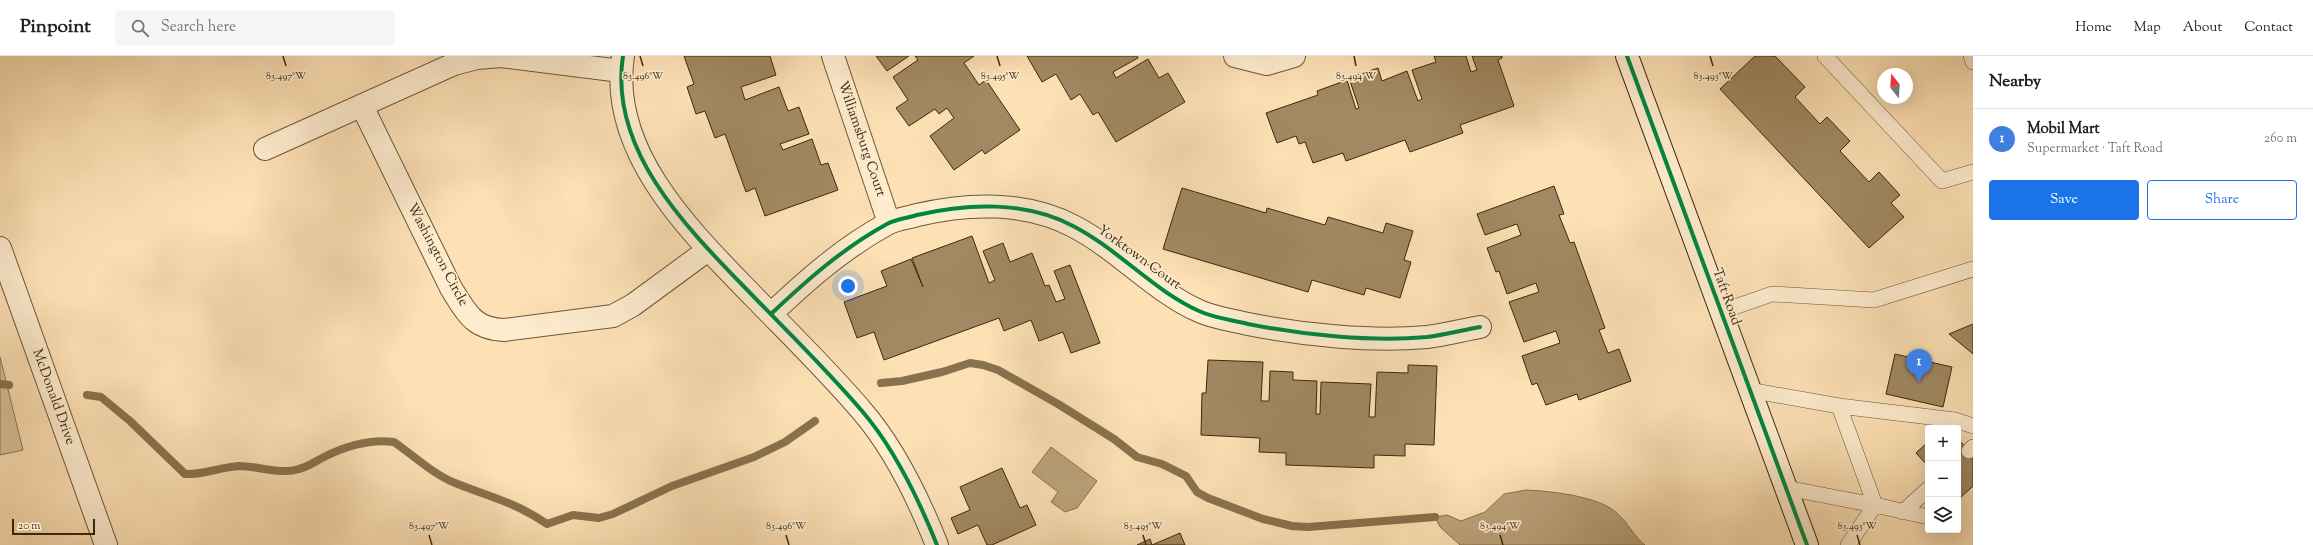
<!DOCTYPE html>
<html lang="en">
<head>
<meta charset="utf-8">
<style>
	body { margin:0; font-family:"Sorts Mill Goudy",serif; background:#f6f6f6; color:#202124 }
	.controls { position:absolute; right:12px; bottom:12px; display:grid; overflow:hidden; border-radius:4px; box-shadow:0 4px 16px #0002 }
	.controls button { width:36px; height:36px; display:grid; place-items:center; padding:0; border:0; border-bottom:1px solid #e0e0e0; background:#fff; color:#202124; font:20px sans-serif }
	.compass { position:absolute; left:1877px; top:12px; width:36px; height:36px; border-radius:50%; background:#fff; box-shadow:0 4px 16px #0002; rotate:343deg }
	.scale { position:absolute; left:12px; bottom:10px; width:83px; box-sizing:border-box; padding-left:4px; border:2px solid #3d290a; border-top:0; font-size:11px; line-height:14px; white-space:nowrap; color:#3d290a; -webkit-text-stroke:3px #feeccf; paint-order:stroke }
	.you { position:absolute; left:848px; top:230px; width:14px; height:14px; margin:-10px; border:3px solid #fff; border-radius:50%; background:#1a73e8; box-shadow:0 0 0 6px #1a73e833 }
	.badge { display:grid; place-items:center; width:26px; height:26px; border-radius:50%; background:#1a73e8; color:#fff; font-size:13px; font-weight:700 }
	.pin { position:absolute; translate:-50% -33px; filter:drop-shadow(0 1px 2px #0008) }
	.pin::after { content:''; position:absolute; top:21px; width:14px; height:12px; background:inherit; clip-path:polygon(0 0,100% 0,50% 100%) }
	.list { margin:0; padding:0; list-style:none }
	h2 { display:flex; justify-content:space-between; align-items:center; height:52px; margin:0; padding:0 16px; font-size:17px }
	h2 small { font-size:13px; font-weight:400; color:#757577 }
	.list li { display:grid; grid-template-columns:26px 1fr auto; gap:12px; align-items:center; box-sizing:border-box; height:60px; padding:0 16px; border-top:1px solid #e0e0e0 }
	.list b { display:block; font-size:15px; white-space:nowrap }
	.list p { margin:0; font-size:13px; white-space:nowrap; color:#757577 }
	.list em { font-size:13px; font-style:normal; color:#757577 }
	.actions { display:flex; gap:8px; padding:12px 16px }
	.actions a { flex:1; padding:9px 0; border:1px solid #1a73e8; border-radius:4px; text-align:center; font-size:14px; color:#1a73e8 }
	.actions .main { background:#1a73e8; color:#fff }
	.icon { flex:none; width:22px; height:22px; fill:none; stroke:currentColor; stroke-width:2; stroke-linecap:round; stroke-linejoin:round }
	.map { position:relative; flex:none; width:1973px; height:489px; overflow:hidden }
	header { display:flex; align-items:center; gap:24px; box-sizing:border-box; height:56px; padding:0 20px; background:#fff; border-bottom:1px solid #e0e0e0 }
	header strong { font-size:19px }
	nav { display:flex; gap:22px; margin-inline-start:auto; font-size:14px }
	.search { width:280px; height:36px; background:#f6f6f6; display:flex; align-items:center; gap:10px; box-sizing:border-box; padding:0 14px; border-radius:4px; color:#757577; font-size:15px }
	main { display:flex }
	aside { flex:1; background:#fff }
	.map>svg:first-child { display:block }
	.green { fill:#dcc298; stroke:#8c7651 }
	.water { fill:#bca27b; stroke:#89724e }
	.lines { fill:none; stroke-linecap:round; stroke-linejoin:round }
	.stream { stroke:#89724e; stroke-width:8 }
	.building { fill:#a18963; stroke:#3d290a }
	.lane-casing { stroke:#6d5735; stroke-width:16 }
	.street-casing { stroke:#6d5735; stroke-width:24 }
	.secondary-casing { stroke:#3d290a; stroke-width:24 }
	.lane { stroke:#feeccf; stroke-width:15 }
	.street { stroke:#feeccf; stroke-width:22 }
	.secondary { stroke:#feeccf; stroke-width:22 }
	.cycleway-casing { stroke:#feeccf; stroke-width:6 }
	.cycleway { stroke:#00873e; stroke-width:4 }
	.ticks { fill:none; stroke:#3d290a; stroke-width:1.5 }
	.labels { text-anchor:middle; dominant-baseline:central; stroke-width:3.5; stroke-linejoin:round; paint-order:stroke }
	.street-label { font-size:14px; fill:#3d290a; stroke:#feeccf }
	.ticks-label { font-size:10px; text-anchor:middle; fill:#3d290a; stroke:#feeccf; stroke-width:3.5; stroke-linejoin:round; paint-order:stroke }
</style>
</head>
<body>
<header>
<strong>Pinpoint</strong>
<div class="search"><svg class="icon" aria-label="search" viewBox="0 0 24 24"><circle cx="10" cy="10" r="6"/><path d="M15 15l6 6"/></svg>Search here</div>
<nav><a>Home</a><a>Map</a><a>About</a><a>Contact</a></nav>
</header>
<main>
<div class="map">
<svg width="1973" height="489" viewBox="0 0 1973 489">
	<rect width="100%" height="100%" fill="#fde1b5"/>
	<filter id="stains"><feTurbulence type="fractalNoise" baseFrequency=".005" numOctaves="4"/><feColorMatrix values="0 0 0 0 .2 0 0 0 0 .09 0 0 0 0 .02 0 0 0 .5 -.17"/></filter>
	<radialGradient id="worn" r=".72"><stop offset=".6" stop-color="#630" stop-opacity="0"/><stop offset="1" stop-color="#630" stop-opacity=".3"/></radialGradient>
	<!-- green -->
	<path class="green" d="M 0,301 L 23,394 L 0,399 Z"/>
	<!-- water -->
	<path class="water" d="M 1051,391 L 1097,425 L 1077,452 L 1065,456 L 1051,446 L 1058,436 L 1032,416 Z
		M 1526,434 C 1550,435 1600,440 1618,458 C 1628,467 1634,481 1645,489 L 1460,489 L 1440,471 L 1435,461 L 1447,459 L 1461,465 L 1485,456 L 1504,438 Z"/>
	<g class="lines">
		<!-- stream -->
		<path class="stream" d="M 881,327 L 902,325 L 942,316 L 970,307 L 983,309 L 998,314 L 1058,348 L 1114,383 L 1137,401 L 1162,408 L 1186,420 L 1197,436 L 1208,442 L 1263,463 L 1292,470 L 1308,471 L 1435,461
			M 0,328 L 9,329
			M 87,339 L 101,341 L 130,365 L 185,418 C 203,419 221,411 239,410 C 258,410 281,419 299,413 C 308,411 316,405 324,401 C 346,390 370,383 394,386 C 414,400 433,418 455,427 C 490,441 515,446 547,468 L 573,459 L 599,462 L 613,458 L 672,430 L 754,401 L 785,386 L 815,365"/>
	</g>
	<!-- building -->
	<path class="building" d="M 684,0 L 770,0 L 776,19 L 741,31 L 745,44 L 779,31 L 788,55 L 799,51 L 809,78 L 780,88 L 783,94 L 812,83 L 821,109 L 828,107 L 838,134 L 765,160 L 755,132 L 746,136 L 725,78 L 715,82 L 705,55 L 696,58 L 687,31 L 694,28 Z
		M 876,0 L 909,0 L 887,15 Z
		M 915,0 L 974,0 L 964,7 L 979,29 L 986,24 L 1020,74 L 985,98 L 982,94 L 954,114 L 930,80 L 954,62 L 947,52 L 939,58 L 935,53 L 909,70 L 896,52 L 908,44 L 893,21 L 918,4 Z
		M 1027,0 L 1137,0 L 1138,2 L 1113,16 L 1116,22 L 1148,3 L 1159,22 L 1168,17 L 1185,46 L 1116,86 L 1098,56 L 1093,59 L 1080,38 L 1071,44 L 1056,18 L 1042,26 Z
		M 1434,0 L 1466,0 L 1471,16 L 1477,14 L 1472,0 L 1502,0 L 1502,2 L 1498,4 L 1514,50 L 1460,69 L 1463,77 L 1410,96 L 1405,84 L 1346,105 L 1343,97 L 1313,107 L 1305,86 L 1299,88 L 1296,80 L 1277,87 L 1266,57 L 1318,39 L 1317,35 L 1347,24 L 1356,53 L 1359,52 L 1349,22 L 1378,12 L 1382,25 L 1407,15 L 1418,45 L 1422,43 L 1412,14 L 1436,6 Z
		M 1755,0 L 1775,0 L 1805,31 L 1795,41 L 1820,68 L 1827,61 L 1850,85 L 1840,95 L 1869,126 L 1879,116 L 1900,139 L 1891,147 L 1904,161 L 1869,192 L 1720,33 Z
		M 1554,130 L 1564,158 L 1559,159 L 1570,187 L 1574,186 L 1605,272 L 1599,274 L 1608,297 L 1619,293 L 1631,325 L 1579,344 L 1577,338 L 1546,349 L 1537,327 L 1532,329 L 1522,300 L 1560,287 L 1556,275 L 1524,286 L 1509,246 L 1539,236 L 1536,227 L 1507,238 L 1499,215 L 1496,216 L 1487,192 L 1521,179 L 1517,168 L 1485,179 L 1477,158 Z
		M 1182,132 L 1266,157 L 1267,152 L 1325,169 L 1328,161 L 1383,177 L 1386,167 L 1413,175 L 1404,204 L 1411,206 L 1400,242 L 1366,232 L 1364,239 L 1312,224 L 1308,236 L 1163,193 Z
		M 972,180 L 989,227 L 995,224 L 983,195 L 1003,187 L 1010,206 L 1032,197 L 1045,230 L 1049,229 L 1056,246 L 1065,243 L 1054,215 L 1070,209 L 1100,287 L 1071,297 L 1063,276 L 1039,285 L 1031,264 L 1004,275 L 999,262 L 884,304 L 874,276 L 857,282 L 844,246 L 887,230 L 881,215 L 911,203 L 923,231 L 912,202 Z
		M 1973,268 L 1973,298 L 1949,278 Z
		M 1895,298 L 1952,311 L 1943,351 L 1886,338 Z
		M 1208,304 L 1263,306 L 1261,345 L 1269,345 L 1270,315 L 1293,316 L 1293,324 L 1317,325 L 1316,358 L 1320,358 L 1321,326 L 1371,328 L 1369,361 L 1375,361 L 1377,316 L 1408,317 L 1408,309 L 1437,310 L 1434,389 L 1405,388 L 1405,400 L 1374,399 L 1374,412 L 1286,409 L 1286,397 L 1259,396 L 1260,382 L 1201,379 L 1202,337 L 1206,337 Z
		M 1958,383 L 1973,399 L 1973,430 L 1959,443 Z
		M 1928,386 L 1928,410 L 1916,397 Z
		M 1002,412 L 1020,452 L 1027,449 L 1036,469 L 992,489 L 987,489 L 978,469 L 958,478 L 951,462 L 970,454 L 960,431 Z
		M 1180,477 L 1185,489 L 1137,489 L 1150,483 L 1152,489 Z"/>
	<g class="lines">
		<defs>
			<path id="lane" d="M 1825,0 L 1942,125 L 1973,116
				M 1971,0 L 1973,6
				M 1720,256 L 1772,238 L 1874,244 L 1973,213
				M 1749,334 L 1839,350 L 1955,364 L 1973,370
				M 1839,350 L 1875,449 L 1928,461
				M 1969,395 L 1973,391
				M 1786,432 L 1875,449 L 1848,489
				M 1903,456 L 1928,433"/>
			<path id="street" d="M 623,0 C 608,97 692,177 754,241 C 790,278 828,315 862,355 C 894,392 919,444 937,489
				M 833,0 L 889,167
				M 1235,0 L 1267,8 L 1294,0
				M 362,50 L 451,232 C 466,256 473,273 504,274 L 613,260 L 633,249 L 708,194
				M 265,93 L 454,8 L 477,2 L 501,0 L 621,15
				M 0,192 L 106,489
				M 771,258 C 807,224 843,192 887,168 C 896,163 908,162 917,159 C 968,147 1026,145 1073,170 C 1118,193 1154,235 1199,255 C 1214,262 1232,264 1248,268 C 1303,279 1371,286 1427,281 C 1444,279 1463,274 1480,271"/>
			<path id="secondary" d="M 1627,0 L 1807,489"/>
		</defs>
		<!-- lane casing -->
		<use href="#lane" class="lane-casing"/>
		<!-- street casing -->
		<use href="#street" class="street-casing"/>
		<!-- secondary casing -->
		<use href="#secondary" class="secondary-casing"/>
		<!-- lane -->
		<use href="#lane" class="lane"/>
		<!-- street -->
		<use href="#street" class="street"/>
		<!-- secondary -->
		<use href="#secondary" class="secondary"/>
		<defs>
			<path id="cycleway" d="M 623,0 C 608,97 692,177 754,241 C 790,278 828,315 862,355 C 894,392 919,444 937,489
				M 1627,0 L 1807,489
				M 771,258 C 807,224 843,192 887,168 C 896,163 908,162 917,159 C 968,147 1026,145 1073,170 C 1118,193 1154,235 1199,255 C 1214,262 1232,264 1248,268 C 1303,279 1371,286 1427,281 C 1444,279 1463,274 1480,271"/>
		</defs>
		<!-- cycleway casing -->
		<use href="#cycleway" class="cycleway-casing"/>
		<!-- cycleway -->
		<use href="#cycleway" class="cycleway"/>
	</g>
	<!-- ticks -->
	<path class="ticks" d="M 283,0 L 286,10M 640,0 L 643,10M 997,0 L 1000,10M 1354,0 L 1356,10M 1710,0 L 1713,10M 429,479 L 432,489M 786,479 L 789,489M 1143,479 L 1146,489M 1500,479 L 1503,489M 1857,479 L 1860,489"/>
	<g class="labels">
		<!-- street labels -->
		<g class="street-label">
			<text transform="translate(861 83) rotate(71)">Williamsburg Court</text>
			<text transform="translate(437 199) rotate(62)">Washington Circle</text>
			<text transform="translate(1139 202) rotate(36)">Yorktown Court</text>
			<text transform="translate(1726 241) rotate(70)">Taft Road</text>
			<text transform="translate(53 341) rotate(70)">McDonald Drive</text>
		</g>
	</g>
	<g class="ticks-label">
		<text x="286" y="23">83.497°W</text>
		<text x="643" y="23">83.496°W</text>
		<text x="1000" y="23">83.495°W</text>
		<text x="1356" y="23">83.494°W</text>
		<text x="1713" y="23">83.493°W</text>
		<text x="429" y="473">83.497°W</text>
		<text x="786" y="473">83.496°W</text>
		<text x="1143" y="473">83.495°W</text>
		<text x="1500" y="473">83.494°W</text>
		<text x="1857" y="473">83.493°W</text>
	</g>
	<rect width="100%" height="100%" filter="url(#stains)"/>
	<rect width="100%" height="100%" fill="url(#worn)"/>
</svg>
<div class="controls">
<button>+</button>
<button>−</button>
<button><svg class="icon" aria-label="layers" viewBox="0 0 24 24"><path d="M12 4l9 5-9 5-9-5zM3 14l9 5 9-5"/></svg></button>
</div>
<svg class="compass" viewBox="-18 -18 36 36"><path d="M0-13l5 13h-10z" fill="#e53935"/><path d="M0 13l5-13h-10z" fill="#757577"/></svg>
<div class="scale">20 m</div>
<div class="you"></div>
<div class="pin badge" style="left:1919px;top:326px;background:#3f7fe0">1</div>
</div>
<aside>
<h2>Nearby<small></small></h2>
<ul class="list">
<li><span class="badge" style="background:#3f7fe0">1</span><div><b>Mobil Mart</b><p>Supermarket · Taft Road</p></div><em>260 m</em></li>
</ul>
<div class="actions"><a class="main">Save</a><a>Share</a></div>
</aside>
</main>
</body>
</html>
